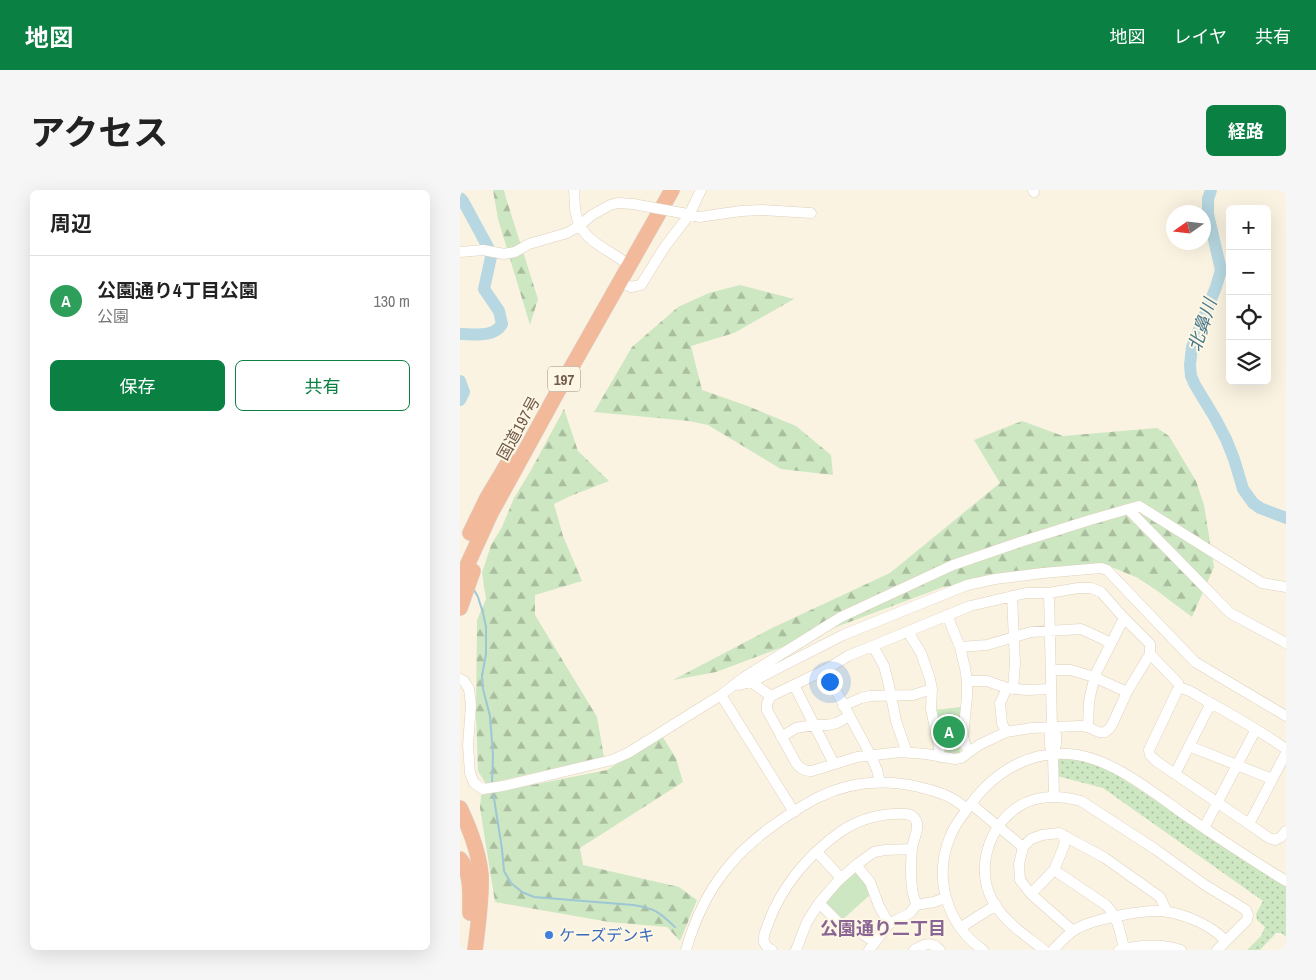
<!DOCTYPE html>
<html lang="ja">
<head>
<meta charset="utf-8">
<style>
	body { margin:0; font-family:"Archivo Narrow","Noto Sans JP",sans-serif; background:#f6f6f6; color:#222 }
	.controls { position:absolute; right:15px; top:15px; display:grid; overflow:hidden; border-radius:8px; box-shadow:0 5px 20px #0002 }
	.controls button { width:45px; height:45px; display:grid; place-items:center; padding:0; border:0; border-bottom:1px solid #e0e0e0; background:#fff; color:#222; font:25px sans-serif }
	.compass { position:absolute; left:706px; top:15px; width:45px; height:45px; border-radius:50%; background:#fff; box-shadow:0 5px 20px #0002; rotate:256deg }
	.you { position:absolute; left:369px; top:491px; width:18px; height:18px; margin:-12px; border:4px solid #fff; border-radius:50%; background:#1a73e8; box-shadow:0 0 0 8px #1a73e833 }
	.badge { display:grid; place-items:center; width:32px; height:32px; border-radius:50%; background:#0b8043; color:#fff; font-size:16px; font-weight:700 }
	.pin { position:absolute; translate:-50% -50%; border:2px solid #fff; box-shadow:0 1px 5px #0006 }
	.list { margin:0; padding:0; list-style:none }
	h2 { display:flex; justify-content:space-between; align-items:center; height:65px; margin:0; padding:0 20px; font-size:21px }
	h2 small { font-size:16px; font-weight:400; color:#767676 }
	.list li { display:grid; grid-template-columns:32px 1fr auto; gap:15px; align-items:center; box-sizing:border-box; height:90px; padding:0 20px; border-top:1px solid #e0e0e0 }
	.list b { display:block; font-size:19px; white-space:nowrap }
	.list p { margin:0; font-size:16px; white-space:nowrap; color:#767676 }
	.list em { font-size:16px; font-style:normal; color:#767676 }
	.actions { display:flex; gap:10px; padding:15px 20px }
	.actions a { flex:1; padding:11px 0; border:1px solid #0b8043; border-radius:8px; text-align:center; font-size:18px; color:#0b8043 }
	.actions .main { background:#0b8043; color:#fff }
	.icon { flex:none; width:28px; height:28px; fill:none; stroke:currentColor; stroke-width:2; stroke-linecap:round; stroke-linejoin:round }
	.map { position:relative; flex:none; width:826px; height:760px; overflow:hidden; border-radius:8px }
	header { display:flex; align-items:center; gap:30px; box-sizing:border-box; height:70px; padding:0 25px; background:#0b8043; color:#fff }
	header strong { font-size:24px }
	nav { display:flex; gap:28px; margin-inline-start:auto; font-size:18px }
	.intro { display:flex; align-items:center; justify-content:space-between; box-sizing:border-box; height:120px; padding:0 30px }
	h1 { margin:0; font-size:35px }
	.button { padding:12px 22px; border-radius:8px; background:#0b8043; color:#fff; font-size:18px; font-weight:700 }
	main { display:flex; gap:30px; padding:0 30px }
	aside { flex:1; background:#fff; border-radius:8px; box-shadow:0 5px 20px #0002 }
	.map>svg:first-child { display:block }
	.forest { fill:url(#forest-firs) }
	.park { fill:#cce7c1 }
	.garden { fill:url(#garden-dots) }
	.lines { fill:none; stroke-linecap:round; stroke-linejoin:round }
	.stream { stroke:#9ec6d4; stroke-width:2 }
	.river { stroke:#b7d8e2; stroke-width:12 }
	.minor-casing { stroke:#ded0bd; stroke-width:11 }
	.highway-casing { stroke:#dad4d0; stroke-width:16 }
	.minor { stroke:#fff; stroke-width:10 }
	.highway { stroke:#f2ba9a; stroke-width:15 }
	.minor-bridge-casing { stroke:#ded0bd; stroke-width:11; stroke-linecap:butt }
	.minor-bridge { stroke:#fff; stroke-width:10 }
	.shop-dot { fill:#3f7fe0; stroke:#fef7e6; stroke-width:2 }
	.labels { text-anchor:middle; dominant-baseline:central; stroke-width:4; stroke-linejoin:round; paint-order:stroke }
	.shield { fill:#fef7e6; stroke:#9b8a78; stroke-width:1 }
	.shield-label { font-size:15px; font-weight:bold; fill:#705b49 }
	.street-label { font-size:16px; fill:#705b49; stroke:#fef7e6 }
	.shop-label { font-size:16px; fill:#366cbe; stroke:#fef7e6; text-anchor:start }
	.water-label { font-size:18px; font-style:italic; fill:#48788a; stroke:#fef7e6 }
	.neighbourhood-label { font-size:18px; font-weight:bold; fill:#886593; stroke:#fef7e6 }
</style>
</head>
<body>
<header>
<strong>地図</strong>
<nav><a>地図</a><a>レイヤ</a><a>共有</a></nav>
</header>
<div class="intro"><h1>アクセス</h1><a class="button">経路</a></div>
<main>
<aside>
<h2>周辺<small></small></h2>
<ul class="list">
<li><span class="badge" style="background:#2e9e5b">A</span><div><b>公園通り4丁目公園</b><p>公園</p></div><em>130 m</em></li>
</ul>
<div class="actions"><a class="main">保存</a><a>共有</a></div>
</aside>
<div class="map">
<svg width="826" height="760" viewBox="0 0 826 760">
	<defs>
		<pattern id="forest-firs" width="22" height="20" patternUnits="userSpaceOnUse" patternTransform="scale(1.25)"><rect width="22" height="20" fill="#cce7c1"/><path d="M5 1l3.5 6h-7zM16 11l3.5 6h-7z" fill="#aabe9f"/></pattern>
		<pattern id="garden-dots" width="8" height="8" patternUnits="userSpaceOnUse" patternTransform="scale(1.25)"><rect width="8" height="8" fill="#cce7c1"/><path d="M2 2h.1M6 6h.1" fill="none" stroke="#aabe9f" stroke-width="1.8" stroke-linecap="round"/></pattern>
	</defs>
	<rect width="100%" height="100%" fill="#fbf3e1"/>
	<!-- forest -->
	<path class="forest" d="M 33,0 L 44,0 L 46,8 L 78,109 L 70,135 L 38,29 Z
		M 280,95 L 334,109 L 274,143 L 231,156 L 242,200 L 285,215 L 336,236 L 371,265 L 373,285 L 321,279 L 248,235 L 229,231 L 134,222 L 172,157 L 218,117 L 249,103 Z
		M 104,219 L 118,261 L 149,291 L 108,307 L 94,314 L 103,346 L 122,391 L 75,405 L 75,425 L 137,527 L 144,567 L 26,594 L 18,581 L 16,526 L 17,430 L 26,409 L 22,383 L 31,355 L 42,337 L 54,308 L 70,282 Z
		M 562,231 L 603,246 L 697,238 L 709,246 L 736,291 L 744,315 L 754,377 L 732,427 L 696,400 L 678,388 L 654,378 L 483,397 L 256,482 L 213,490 L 312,438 L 430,383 L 540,293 L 514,250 Z
		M 202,546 L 216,568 L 223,592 L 120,658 L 123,675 L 219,697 L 237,710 L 220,751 L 207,737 L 149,732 L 35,712 L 20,618 L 21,605 L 147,580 Z"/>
	<!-- park -->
	<path class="park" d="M 501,517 L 498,544 L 500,562 L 499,563 L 489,565 L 484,562 L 475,520 Z
		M 396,677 L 412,703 L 382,730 L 361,713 Z"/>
	<!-- garden -->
	<path class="garden" d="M 602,567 L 628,572 L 649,580 L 704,616 L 826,690 L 826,747 L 821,743 L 816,743 L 800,760 L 787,760 L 801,746 L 805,737 L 797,730 L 796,724 L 803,711 L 643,598 L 597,586 L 596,571 Z"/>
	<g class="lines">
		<!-- stream -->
		<path class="stream" d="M 13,398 L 18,407 L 23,423 L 26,437 L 26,464 L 22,486 L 23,499 L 30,526 L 33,565 L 32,594
			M 33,602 L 42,659 L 44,681 L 51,693 L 62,702 L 74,707 L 173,715 C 195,718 199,722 215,737"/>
		<!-- river -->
		<path class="river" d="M 751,0 L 748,9 L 748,24 L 761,80 L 756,97 L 732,157 L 730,175 L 731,186 L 735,195 L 755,228 L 766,249 L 774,269 L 783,299 L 793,313 L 800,318 L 826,328
			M 0,8 L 3,11 L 29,59 L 31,67 L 24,99 L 39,121 L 42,134 C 34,148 14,144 0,144
			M 0,191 L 4,202 L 0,210"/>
		<defs>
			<path id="minor" d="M 114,0 C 115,8 114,16 116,24 C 121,51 147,58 166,73
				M 573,0 L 574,2
				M 223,23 L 239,27 L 281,21 L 302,20 L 351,23
				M 0,62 L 23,60 L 44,64 L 55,62 L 69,54 L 107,43 L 119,36 L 132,25 L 150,15 L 158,13 L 173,14
				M 160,92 L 171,97 L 181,95 L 204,58 L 229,25 L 241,0
				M 668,319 L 770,423 L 826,453
				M 618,398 L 631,398 L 641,402 L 664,428 L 690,454 L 690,464 L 667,502 L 652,535 C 642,549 638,540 627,537 C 624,536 621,536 619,536 L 572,538 L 546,542 L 519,555 L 501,568 L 495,569 L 466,564 L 441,562 L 397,567 L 352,581 C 344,581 341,579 336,573 L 307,520 L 307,513 L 311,506 L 365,480 L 388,466 L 510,416 L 566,403 L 589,403 Z
				M 589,403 L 592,537 C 589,547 588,554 593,564
				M 552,406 L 555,473 L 553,499
				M 487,425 L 500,457 L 505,478 L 507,491 L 507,507 L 503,546 L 505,555 L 509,561
				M 448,442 L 461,463 L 470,489 L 472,499 L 471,519 L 479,557 L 480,567
				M 413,456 L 424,476 L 428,491 L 436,531 L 445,557 L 446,562
				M 500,457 L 527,455 L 571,442 L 621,439 L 645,450 L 650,455
				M 690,464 L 718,493 L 720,498
				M 365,480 L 411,566 L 417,580 L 420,592
				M 591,480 L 611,480 L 634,487 L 667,502
				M 0,489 L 4,491 L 9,499 L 11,515 L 8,555 L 10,583 L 14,593 L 23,599 L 43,596 L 152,570 L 168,563 L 261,505 L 283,488 L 381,427 L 493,375 L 560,352 L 630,330 L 679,316 L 802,393 L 826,397
				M 507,491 L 527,491 L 547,498 L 567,500 L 591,499
				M 291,492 L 311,506
				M 279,495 L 291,492 L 383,445 L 507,395 L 535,389 L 583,383 L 641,378 L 647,380 L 735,472 L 826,526
				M 334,495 L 374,574
				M 261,505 L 334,622
				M 383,516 L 401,508 L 410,506 L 453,505 L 472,499
				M 592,537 L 596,545 L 596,554 L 593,564 L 594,606
				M 628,537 L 629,511 L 635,485 L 664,428
				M 546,542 L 542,533 L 540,513 L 547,498
				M 321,547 L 336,538 L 354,535 L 368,535 L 377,533 L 389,526
				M 729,556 L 812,589
				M 826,559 C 800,541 773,525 745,510 C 737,505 729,499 720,498 L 717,501 L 689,560 L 690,565 L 696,571 L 789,634 L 809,648 L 815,650 L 821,647 L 826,641
				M 715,584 L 751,513
				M 511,614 L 563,657
				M 789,634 L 826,563
				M 744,638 L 796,539
				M 357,662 L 381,688
				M 396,675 L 410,692 L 419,716 L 429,734
				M 594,680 L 646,715 C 658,727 660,742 664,758
				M 571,704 L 594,680 L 604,656 L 605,646
				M 359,713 L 381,735 L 389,739 L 401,743 L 414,752
				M 456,715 L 474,712 L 485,708
				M 501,739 L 506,734 L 536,715
				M 613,741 L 571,704 L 560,690 L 559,674 L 563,657 L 571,649 L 582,645 L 599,643 L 645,668 L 700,707 L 707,722
				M 226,760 C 234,732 246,705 264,682 C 283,657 306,639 333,622 C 341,617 350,611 359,607 C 392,591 424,589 459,597 C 470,600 481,602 491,608 C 497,611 502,615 507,619
				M 312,760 C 299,753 304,745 308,734 C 321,697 348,665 380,642 C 396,631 415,625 434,624 C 441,624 451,622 455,629 C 461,636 453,650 452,658 C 451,671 450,685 452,697 C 452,703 455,709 456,715 L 450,723 L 429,734 L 409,760
				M 336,760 L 347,732 L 359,713 L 378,691 L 396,675 L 414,662 L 425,660 L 452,659
				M 454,760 C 463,755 471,750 480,760
				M 523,760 C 487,735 473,688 490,647 C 494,636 501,627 508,618 C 533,582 571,558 617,565 C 655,571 694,603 725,625 C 758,648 792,670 826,691
				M 584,760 C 564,744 539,729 529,703 C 515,667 537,619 576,609 C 592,605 606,607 621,611 L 695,659 L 745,695 L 786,720 L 788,725 L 787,730 L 757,760
				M 593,760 C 599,754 606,746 613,741 C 630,729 688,718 709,722 C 729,726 752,736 766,751
				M 659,760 C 679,755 700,753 721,760"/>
			<path id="highway" d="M 10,343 L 27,308 L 49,271
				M 0,391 L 31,323 L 98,201 L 212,0
				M 0,418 L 13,381
				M 0,618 C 9,637 19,663 21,685 C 22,710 18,735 15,760
				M 0,669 C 12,684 10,704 10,723"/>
		</defs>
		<!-- minor casing -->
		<use href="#minor" class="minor-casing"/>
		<!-- highway casing -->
		<use href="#highway" class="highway-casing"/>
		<!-- minor -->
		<use href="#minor" class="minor"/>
		<!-- highway -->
		<use href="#highway" class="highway"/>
		<defs>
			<path id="minor-bridge" d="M 173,14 L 222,23"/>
		</defs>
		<!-- minor-bridge casing -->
		<use href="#minor-bridge" class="minor-bridge-casing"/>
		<!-- minor-bridge -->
		<use href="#minor-bridge" class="minor-bridge"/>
	</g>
	<!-- markers -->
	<circle class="shop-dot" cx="89" cy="745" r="5"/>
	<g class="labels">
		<!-- shield labels -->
		<rect class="shield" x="88" y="176.5" width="32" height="25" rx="4"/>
		<g class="shield-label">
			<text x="104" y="189">197</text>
		</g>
		<!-- street labels -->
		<g class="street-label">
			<text transform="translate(58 238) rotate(-61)">国道197号</text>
		</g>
		<!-- shop labels -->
		<g class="shop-label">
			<text x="99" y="745">ケーズデンキ</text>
		</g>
		<!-- water labels -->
		<g class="water-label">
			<text transform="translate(742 135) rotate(-72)">北鼻川</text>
		</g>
		<!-- neighbourhood labels -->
		<g class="neighbourhood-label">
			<text x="423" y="738">公園通り二丁目</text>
		</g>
	</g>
</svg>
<div class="controls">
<button>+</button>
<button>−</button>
<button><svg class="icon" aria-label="locate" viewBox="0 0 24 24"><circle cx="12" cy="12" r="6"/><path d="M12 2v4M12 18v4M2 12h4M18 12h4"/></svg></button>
<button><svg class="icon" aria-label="layers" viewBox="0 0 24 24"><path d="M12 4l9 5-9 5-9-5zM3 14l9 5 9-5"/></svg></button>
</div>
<svg class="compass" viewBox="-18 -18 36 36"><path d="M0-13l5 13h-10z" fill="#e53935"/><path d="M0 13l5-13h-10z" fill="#767676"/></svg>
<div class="you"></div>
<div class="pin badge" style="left:489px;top:542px;background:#2e9e5b">A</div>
</div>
</main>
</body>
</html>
